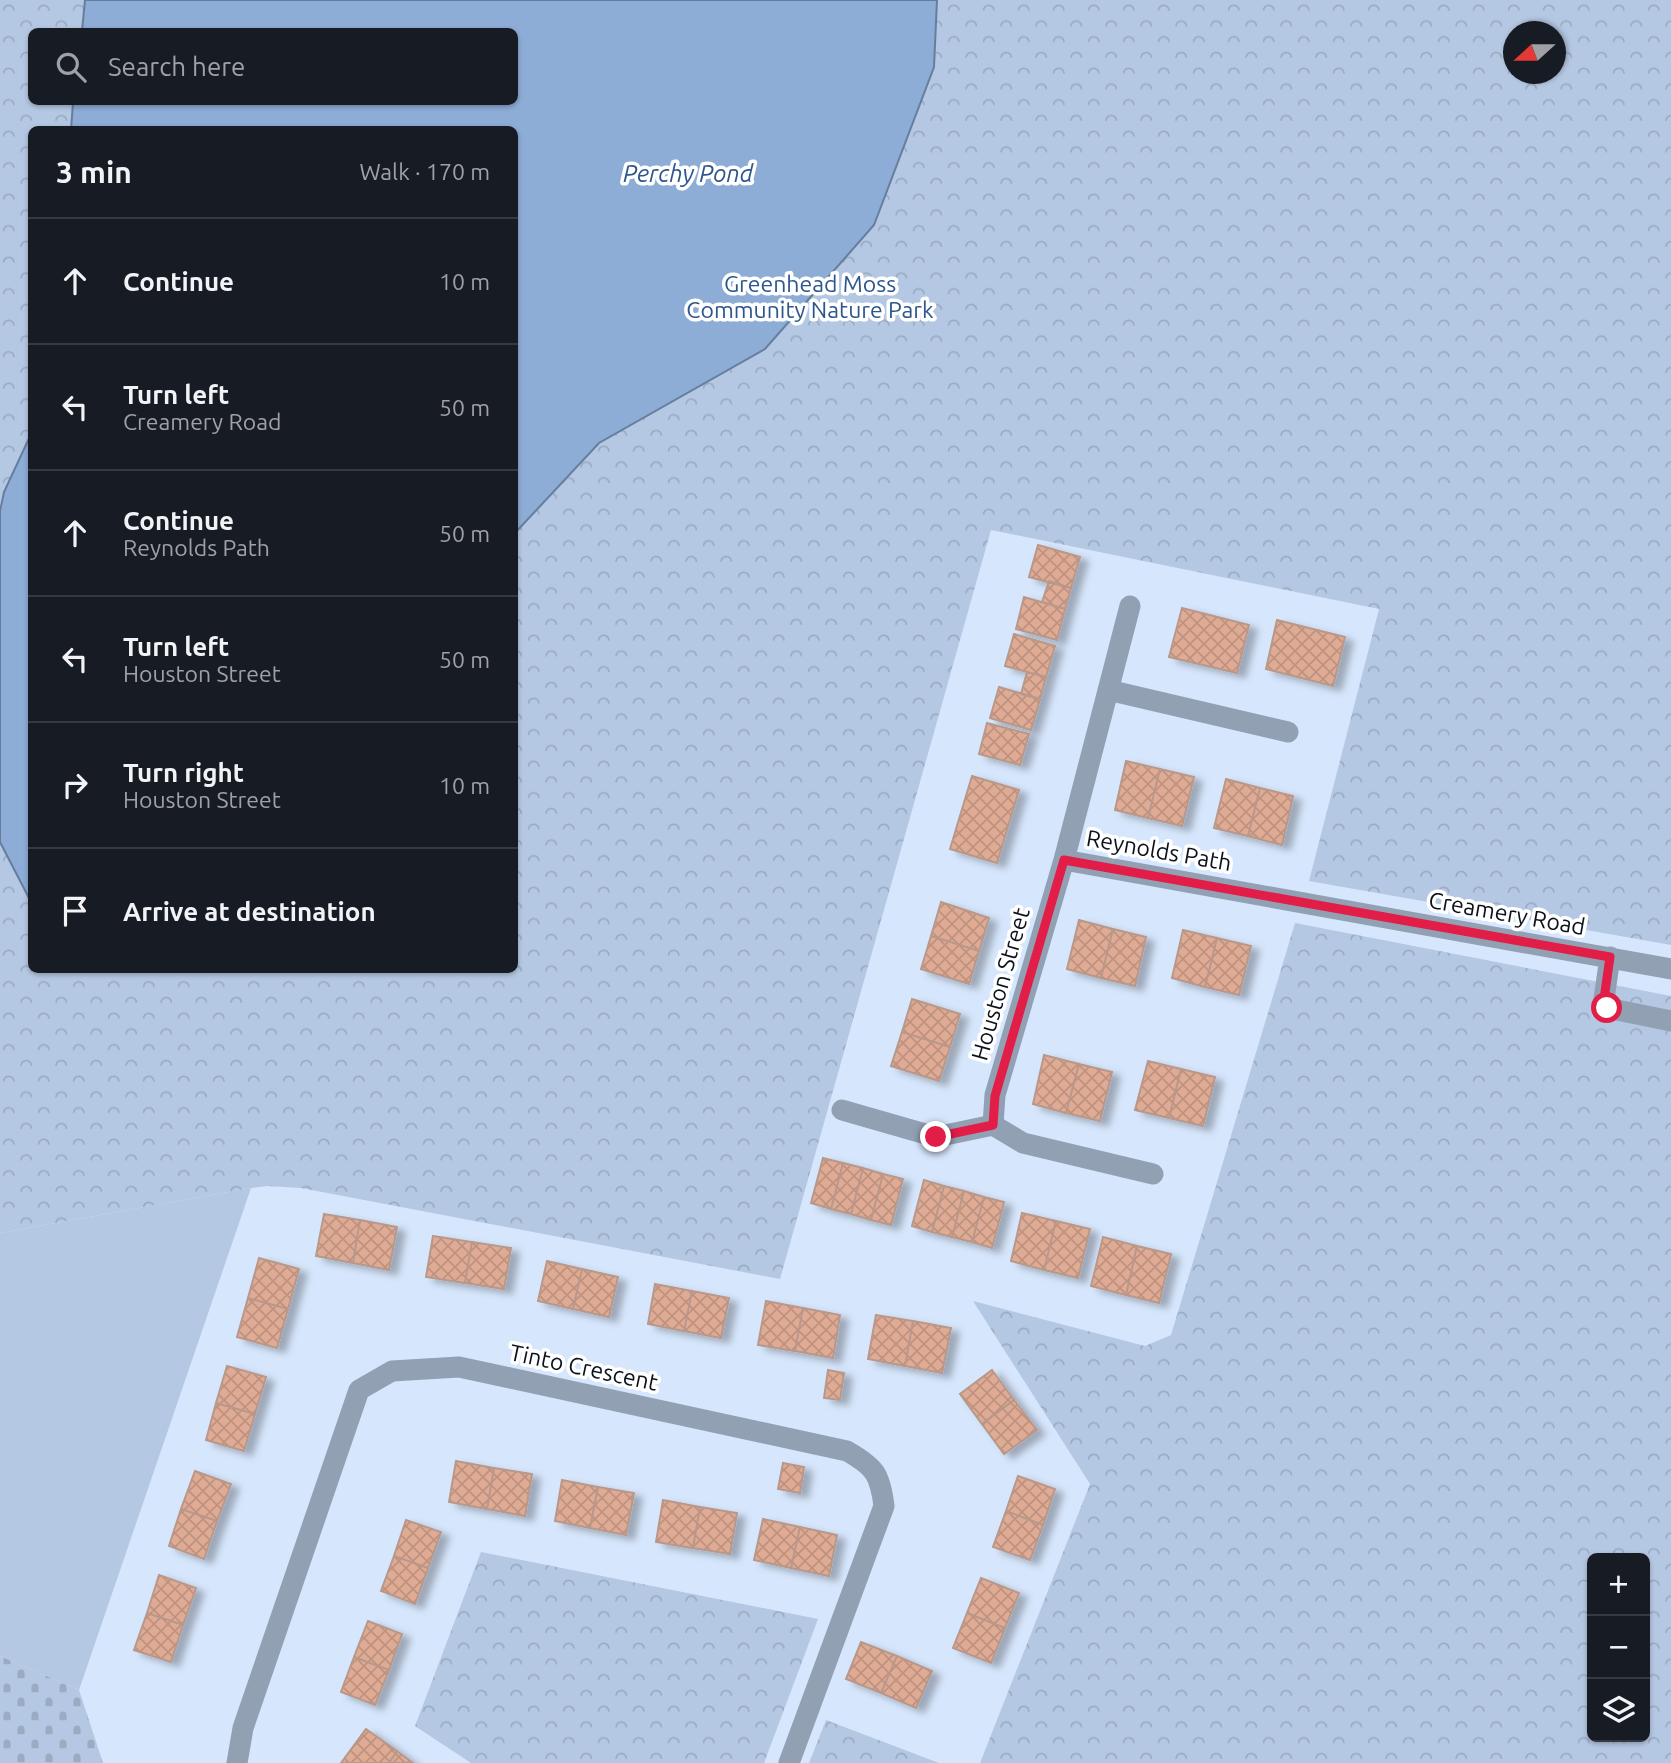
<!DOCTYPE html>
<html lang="en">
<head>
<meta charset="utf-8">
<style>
	body { margin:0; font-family:Ubuntu,sans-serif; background:#20242c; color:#f1f3f6 }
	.controls { position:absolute; right:21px; bottom:21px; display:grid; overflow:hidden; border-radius:10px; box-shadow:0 2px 5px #0004 }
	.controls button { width:63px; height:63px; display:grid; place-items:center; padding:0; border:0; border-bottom:2px solid #363941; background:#171b24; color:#f1f3f6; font:35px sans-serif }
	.compass { position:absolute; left:1503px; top:21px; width:63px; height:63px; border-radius:50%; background:#171b24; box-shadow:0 2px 5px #0004; rotate:249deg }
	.stop { position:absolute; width:21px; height:21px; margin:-16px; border:5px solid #e11d48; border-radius:50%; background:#fff }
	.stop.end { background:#e11d48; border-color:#fff; box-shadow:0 2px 7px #0008 }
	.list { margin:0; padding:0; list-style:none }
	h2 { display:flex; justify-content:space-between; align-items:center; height:91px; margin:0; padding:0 28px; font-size:30px }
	h2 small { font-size:23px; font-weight:400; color:#9ea1a6 }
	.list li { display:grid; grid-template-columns:46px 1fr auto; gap:21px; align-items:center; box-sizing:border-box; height:126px; padding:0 28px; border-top:2px solid #363941 }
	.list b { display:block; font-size:26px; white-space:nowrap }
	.list p { margin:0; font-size:23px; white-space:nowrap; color:#9ea1a6 }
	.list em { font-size:23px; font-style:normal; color:#9ea1a6 }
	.icon { flex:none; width:38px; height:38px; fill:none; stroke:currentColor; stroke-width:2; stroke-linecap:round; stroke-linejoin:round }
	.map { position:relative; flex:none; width:1671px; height:1763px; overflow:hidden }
	.search { position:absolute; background:#171b24; box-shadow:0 2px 5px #0004; left:28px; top:28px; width:490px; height:77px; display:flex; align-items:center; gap:18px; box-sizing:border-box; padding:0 24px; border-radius:10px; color:#9ea1a6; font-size:26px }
	.panel { position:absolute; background:#171b24; box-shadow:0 2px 5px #0004; left:28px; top:126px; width:490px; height:847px; border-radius:10px }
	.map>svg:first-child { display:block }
	.grass { fill:#b5c8e3 }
	.cemetery { fill:url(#cemetery-stones) }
	.park { fill:url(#park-crowns); fill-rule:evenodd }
	.water { fill:#8dacd6; stroke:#667e9e; stroke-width:2 }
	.building { fill:url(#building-cross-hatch); stroke:#b8988b; stroke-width:2; filter:url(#shadow) }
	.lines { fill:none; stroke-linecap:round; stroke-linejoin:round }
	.minor { stroke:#92a0b3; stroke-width:21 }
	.route { stroke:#e11d48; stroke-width:9 }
	.labels { text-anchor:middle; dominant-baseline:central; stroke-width:7; stroke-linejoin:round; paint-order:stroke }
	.park-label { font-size:23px; fill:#2d568d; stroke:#fff }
	.street-label { font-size:23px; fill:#0c121b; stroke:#fff }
	.water-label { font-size:24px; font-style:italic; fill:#2e568d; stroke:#fff }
</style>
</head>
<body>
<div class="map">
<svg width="1671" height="1763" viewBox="0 0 1671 1763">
	<defs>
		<pattern id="cemetery-stones" width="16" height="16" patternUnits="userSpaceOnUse" patternTransform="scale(1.75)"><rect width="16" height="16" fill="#b5c8e3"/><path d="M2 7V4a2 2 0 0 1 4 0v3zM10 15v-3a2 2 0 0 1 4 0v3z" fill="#9aabc2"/></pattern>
		<pattern id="park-crowns" width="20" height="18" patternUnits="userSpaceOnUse" patternTransform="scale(1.75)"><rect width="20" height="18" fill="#b5c8e3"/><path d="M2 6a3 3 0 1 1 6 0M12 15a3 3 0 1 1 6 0" fill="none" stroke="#9aabc2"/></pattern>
		<pattern id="building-cross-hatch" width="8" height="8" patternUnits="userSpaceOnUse" patternTransform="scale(1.75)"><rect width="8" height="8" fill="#e0ab94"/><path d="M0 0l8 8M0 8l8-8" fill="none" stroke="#bf927f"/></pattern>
		<filter id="shadow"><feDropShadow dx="8" dy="4.5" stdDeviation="3.5" flood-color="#0004"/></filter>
	</defs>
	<rect width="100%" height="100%" fill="#d6e6fc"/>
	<!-- grass -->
	<path class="grass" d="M 251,1188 L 79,1690 L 0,1656 L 0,1233 Z"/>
	<!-- cemetery -->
	<path class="cemetery" d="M 0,1656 L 79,1690 L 103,1763 L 0,1763 Z"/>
	<!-- park -->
	<path class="park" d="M 0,0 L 1671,0 L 1671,945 L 1309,881 L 1379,609 L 991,530 L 780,1279 L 301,1188 L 267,1186 L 251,1188 L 0,1233 ZM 32,32 L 514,32 L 514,102 L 32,102 ZM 1514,32 L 1556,32 L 1556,74 L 1514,74 ZM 32,130 L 514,130 L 514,970 L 32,970 Z
		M 1295,923 L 1671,996 L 1671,1763 L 980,1763 L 1090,1484 L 973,1301 L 1145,1346 L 1171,1335 ZM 1592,1558 L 1645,1558 L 1645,1737 L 1592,1737 Z
		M 481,1552 L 818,1619 L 764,1763 L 471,1763 L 415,1726 Z
		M 826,1720 L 939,1763 L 809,1763 Z"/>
	<!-- water -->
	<path class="water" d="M 85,0 L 937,0 L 934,67 L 874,225 L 765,349 L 599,443 L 515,533 L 514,130 L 71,130 L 73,102 L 514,102 L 514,32 L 82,31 Z
		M 31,434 L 32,434 L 31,902 L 0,842 L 0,511 L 4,492 Z"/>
	<!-- building -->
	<path class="building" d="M 1038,545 L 1080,557 L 1071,588 L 1029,577 Z
		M 1049,581 L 1071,588 L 1065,609 L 1042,602 Z
		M 1024,597 L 1065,609 L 1057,640 L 1016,629 Z
		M 1182,608 L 1249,625 L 1237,673 L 1169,657 Z
		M 1277,620 L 1345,637 L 1333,686 L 1266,669 Z
		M 1014,634 L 1055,646 L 1046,677 L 1005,666 Z
		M 1027,672 L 1046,677 L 1040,699 L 1021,694 Z
		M 999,687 L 1040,699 L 1031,730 L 990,718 Z
		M 987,723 L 1029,734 L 1020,765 L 979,754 Z
		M 1126,761 L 1160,769 L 1148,818 L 1115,810 Z
		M 1160,769 L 1194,777 L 1182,826 L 1148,818 Z
		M 972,776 L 1019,790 L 997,863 L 950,849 Z
		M 1226,779 L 1260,788 L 1248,836 L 1214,828 Z
		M 1260,788 L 1293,796 L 1282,845 L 1248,836 Z
		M 941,902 L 989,918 L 979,951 L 931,936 Z
		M 1079,920 L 1113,929 L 1101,978 L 1067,969 Z
		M 1113,929 L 1146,937 L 1135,986 L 1101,978 Z
		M 1183,930 L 1217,938 L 1205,987 L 1172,978 Z
		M 931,936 L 979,951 L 969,984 L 921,969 Z
		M 1217,938 L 1251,946 L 1239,995 L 1205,987 Z
		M 912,999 L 960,1014 L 950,1047 L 902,1032 Z
		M 902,1032 L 950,1047 L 939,1081 L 891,1066 Z
		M 1044,1055 L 1079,1064 L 1066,1113 L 1033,1104 Z
		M 1148,1061 L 1181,1069 L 1169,1118 L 1135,1110 Z
		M 1079,1064 L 1112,1072 L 1100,1121 L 1066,1113 Z
		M 1181,1069 L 1215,1077 L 1203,1126 L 1169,1118 Z
		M 823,1158 L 843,1163 L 831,1209 L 811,1203 Z
		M 843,1163 L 863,1168 L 851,1214 L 831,1209 Z
		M 863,1168 L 883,1174 L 871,1220 L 851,1214 Z
		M 883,1174 L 903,1179 L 891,1225 L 871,1220 Z
		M 924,1180 L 944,1186 L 932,1232 L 912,1226 Z
		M 944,1186 L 964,1191 L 952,1237 L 932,1232 Z
		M 964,1191 L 984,1197 L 972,1242 L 952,1237 Z
		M 984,1197 L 1004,1202 L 992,1248 L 972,1242 Z
		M 1022,1213 L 1056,1221 L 1044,1270 L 1011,1261 Z
		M 324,1214 L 360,1220 L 353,1263 L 316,1256 Z
		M 360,1220 L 397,1227 L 389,1270 L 353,1263 Z
		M 1056,1221 L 1090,1229 L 1078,1278 L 1044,1270 Z
		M 433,1236 L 472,1242 L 465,1283 L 426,1277 Z
		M 1103,1237 L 1137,1246 L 1126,1295 L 1091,1286 Z
		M 472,1242 L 511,1248 L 504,1289 L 465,1283 Z
		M 1137,1246 L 1171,1254 L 1159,1303 L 1126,1295 Z
		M 259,1258 L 299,1269 L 288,1309 L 248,1298 Z
		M 547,1261 L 582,1269 L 573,1309 L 538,1301 Z
		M 582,1269 L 618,1277 L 609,1317 L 573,1309 Z
		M 655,1284 L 692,1291 L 684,1331 L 648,1324 Z
		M 692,1291 L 729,1298 L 721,1338 L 684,1331 Z
		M 248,1298 L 288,1309 L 277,1348 L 237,1337 Z
		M 766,1301 L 803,1308 L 795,1351 L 758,1345 Z
		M 803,1308 L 840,1315 L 833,1358 L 795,1351 Z
		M 876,1315 L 913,1321 L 905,1366 L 868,1359 Z
		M 913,1321 L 951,1328 L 942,1373 L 905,1366 Z
		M 227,1366 L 266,1377 L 255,1414 L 216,1403 Z
		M 828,1370 L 844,1373 L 840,1400 L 824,1398 Z
		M 992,1370 L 1014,1400 L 982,1424 L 960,1394 Z
		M 1014,1400 L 1037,1430 L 1004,1454 L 982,1424 Z
		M 216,1403 L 255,1414 L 244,1451 L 206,1440 Z
		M 456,1461 L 494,1468 L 487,1509 L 449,1502 Z
		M 783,1463 L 804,1467 L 800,1493 L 778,1489 Z
		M 494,1468 L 532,1474 L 525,1516 L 487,1509 Z
		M 195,1471 L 231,1484 L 217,1521 L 181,1509 Z
		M 1018,1476 L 1055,1489 L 1043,1525 L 1006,1511 Z
		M 562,1480 L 598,1487 L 590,1528 L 555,1521 Z
		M 598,1487 L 634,1493 L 626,1535 L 590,1528 Z
		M 663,1500 L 700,1507 L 693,1548 L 656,1542 Z
		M 700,1507 L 737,1513 L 730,1554 L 693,1548 Z
		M 181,1509 L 217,1521 L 204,1559 L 169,1546 Z
		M 1006,1511 L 1043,1525 L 1030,1560 L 993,1547 Z
		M 763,1519 L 800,1527 L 791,1568 L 754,1560 Z
		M 406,1520 L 441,1532 L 428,1568 L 394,1556 Z
		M 800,1527 L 837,1535 L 829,1576 L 791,1568 Z
		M 394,1556 L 428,1568 L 415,1604 L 381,1591 Z
		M 159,1575 L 196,1588 L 183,1625 L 147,1613 Z
		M 981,1578 L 1019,1593 L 1005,1628 L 967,1613 Z
		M 147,1613 L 183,1625 L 171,1662 L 134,1650 Z
		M 967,1613 L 1005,1628 L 991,1663 L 953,1648 Z
		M 368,1621 L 402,1634 L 389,1670 L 354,1657 Z
		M 861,1642 L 897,1656 L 881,1693 L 846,1679 Z
		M 897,1656 L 932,1671 L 916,1708 L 881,1693 Z
		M 354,1657 L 389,1670 L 375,1705 L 341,1692 Z
		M 366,1729 L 397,1751 L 389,1763 L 341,1763 Z
		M 397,1751 L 413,1763 L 389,1763 Z"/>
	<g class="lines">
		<!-- minor -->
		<path class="minor" d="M 1108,690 L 1288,732
			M 1064,860 L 1671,969
			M 1610,957 L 1604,999 L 1607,1008 L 1671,1021
			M 842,1110 L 936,1137 L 993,1125 L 1023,1143 L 1153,1174
			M 993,1125 L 995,1095 L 1064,860 L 1130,606
			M 237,1763 L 243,1728 L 359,1390 L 392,1371 L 459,1367 L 847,1451 C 875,1467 880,1474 884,1506 L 789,1763"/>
	</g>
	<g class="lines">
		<!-- route -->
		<path class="route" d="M 936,1137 L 993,1125 L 995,1096 L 1064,860 L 1610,957 L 1604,999 L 1607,1008"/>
	</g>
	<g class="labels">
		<!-- park labels -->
		<g class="park-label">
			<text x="810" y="283">Greenhead Moss<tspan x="810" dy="26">Community Nature Park</tspan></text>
		</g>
		<!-- street labels -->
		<g class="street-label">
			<text transform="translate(1159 850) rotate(10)">Reynolds Path</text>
			<text transform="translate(1507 913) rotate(10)">Creamery Road</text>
			<text transform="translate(1000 984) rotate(-74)">Houston Street</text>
			<text transform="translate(584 1367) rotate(12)">Tinto Crescent</text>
		</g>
		<!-- water labels -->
		<g class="water-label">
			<text x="688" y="173">Perchy Pond</text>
		</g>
	</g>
</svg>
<div class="controls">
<button>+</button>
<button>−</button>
<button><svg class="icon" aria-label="layers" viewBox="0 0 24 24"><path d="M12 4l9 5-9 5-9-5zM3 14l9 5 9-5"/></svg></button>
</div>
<svg class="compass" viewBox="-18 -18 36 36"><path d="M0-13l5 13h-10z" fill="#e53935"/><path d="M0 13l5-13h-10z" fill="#9ea1a6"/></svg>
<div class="stop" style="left:1607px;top:1008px"></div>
<div class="stop end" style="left:936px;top:1137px"></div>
<div class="search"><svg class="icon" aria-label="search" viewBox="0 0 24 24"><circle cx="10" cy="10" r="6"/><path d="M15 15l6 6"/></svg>Search here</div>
<section class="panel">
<h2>3 min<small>Walk · 170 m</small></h2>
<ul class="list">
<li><svg class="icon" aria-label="ahead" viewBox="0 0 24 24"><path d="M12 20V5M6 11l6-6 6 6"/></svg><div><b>Continue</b></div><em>10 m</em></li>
<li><svg class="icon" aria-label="left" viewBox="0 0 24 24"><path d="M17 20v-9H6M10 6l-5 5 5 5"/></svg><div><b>Turn left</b><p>Creamery Road</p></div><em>50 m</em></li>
<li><svg class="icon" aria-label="ahead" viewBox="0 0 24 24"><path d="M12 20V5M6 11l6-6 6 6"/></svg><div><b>Continue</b><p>Reynolds Path</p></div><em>50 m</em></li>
<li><svg class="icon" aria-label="left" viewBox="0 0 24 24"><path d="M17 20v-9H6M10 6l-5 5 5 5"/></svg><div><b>Turn left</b><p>Houston Street</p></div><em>50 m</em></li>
<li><svg class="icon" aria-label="right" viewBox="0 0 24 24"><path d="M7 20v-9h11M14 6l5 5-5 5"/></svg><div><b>Turn right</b><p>Houston Street</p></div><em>10 m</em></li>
<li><svg class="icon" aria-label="arrive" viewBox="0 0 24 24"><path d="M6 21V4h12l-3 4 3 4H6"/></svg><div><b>Arrive at destination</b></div></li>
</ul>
</section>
</div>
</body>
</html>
